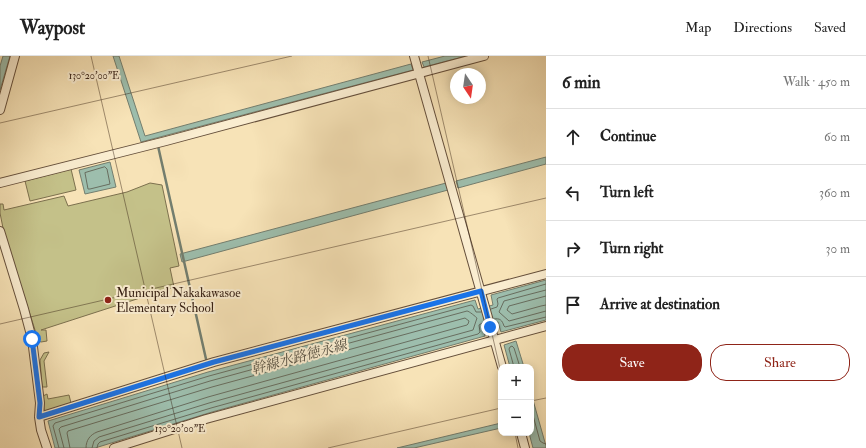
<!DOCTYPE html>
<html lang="en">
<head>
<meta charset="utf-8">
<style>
	body { margin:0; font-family:"IM FELL Double Pica","Noto Serif JP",serif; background:#f6f6f6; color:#222 }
	.controls { position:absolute; right:12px; bottom:12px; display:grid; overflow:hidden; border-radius:8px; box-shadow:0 2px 10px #0003 }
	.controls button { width:36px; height:36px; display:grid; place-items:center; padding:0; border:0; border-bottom:1px solid #e0e0e0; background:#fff; color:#222; font:20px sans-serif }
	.compass { position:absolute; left:450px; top:12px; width:36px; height:36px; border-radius:50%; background:#fff; box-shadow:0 2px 10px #0003; rotate:167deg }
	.stop { position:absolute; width:12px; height:12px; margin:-9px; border:3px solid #1a73e8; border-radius:50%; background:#fff }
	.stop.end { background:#1a73e8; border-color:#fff; box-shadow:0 1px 4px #0008 }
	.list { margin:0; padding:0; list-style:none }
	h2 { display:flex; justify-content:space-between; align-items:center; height:52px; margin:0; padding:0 16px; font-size:17px }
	h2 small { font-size:13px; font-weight:400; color:#767676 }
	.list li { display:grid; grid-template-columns:26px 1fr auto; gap:12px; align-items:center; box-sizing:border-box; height:56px; padding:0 16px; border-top:1px solid #e0e0e0 }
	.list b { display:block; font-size:15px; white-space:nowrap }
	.list em { font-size:13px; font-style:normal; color:#767676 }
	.actions { display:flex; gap:8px; padding:12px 16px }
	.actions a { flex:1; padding:9px 0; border:1px solid #8f2418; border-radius:16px; text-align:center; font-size:14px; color:#8f2418 }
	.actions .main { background:#8f2418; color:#fff }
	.icon { flex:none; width:22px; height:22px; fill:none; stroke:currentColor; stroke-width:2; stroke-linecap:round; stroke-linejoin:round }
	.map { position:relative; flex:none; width:546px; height:392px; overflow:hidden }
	header { display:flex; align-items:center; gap:24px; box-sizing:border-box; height:56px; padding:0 20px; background:#fff; border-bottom:1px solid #e0e0e0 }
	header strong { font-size:19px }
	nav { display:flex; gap:22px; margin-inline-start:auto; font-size:14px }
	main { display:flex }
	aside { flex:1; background:#fff }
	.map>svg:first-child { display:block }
	.green { fill:#c4c189; stroke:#7c704e }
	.water { fill:#9dbead; stroke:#737e6f }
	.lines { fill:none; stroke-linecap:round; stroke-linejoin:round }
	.shore { stroke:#686e60; stroke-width:1 }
	.stream { stroke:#737e6f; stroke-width:2.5 }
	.street-casing { stroke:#654f3b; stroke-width:10 }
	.street { stroke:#faedd0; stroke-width:8 }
	.route { stroke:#1a73e8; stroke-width:5 }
	.ticks { fill:none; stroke:#341e12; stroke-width:1; stroke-opacity:0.45 }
	.poi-dot { fill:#8f2418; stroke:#faedd0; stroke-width:1.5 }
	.labels { text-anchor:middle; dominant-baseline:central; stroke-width:4; stroke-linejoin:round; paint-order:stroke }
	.poi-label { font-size:13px; fill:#341e12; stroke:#faedd0; text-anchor:start }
	.water-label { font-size:14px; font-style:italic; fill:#544e40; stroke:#faedd0 }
	.ticks-label { font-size:10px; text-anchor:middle; fill:#341e12; stroke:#faedd0; stroke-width:4; stroke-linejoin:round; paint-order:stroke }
</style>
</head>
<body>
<header>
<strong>Waypost</strong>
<nav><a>Map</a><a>Directions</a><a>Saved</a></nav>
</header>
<main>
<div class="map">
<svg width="546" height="392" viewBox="0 0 546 392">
	<rect width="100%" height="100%" fill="#f7e3b7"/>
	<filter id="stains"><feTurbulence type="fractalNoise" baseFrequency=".005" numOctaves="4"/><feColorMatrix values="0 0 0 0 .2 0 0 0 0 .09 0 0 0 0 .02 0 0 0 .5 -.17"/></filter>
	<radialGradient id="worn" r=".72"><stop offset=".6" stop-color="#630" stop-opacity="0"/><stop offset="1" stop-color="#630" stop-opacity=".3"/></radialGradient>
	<!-- green -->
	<path class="green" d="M 71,113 L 76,134 L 30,145 L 25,125 Z
		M 150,127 L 162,129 L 179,210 L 170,212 L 174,231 L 41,274 L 46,274 L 47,285 L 41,286 L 37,284 L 35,274 L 4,177 L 0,157 L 0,148 L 3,148 L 4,154 L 64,140 L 68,150 L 127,136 Z
		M 49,296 L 44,305 L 47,331 L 42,331 L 40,304 L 44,297 Z
		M 47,338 L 48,343 L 69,339 L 71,347 L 47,355 L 44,354 L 43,340 Z"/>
	<!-- water -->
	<path class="water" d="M 3,0 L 10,0 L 0,34 L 0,10 Z
		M 113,0 L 119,0 L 145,80 L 411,8 L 413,14 L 141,86 Z
		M 445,0 L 466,0 L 424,11 L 422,6 Z
		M 546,101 L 546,108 L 458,132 L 456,125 Z
		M 110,106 L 116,131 L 85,138 L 79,114 Z
		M 446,127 L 448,134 L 182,206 L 180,198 Z
		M 546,224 L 546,264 L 501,276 L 498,266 L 483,270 L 485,280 L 212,356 L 95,392 L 55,392 L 48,365 L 208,316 L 475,244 L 478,253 L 493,249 L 491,239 Z
		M 516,285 L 524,311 L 510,311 L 504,289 Z
		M 531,337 L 546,390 L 546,392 L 533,392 L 529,377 L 531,377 Z
		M 501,367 L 501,372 L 414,392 L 397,392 Z"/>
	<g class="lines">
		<!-- shore -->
		<path class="shore" d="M 105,111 L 107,113 L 110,128 L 90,133 L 88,133 L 85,117 Z
			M 546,234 L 504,245 L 499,256 L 509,265 L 546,255
			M 546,240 L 509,250 L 507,254 L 512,258 L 541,250 L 546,249
			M 491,253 L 497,251 L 498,248 L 497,243 L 498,242 L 546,228
			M 494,263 C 500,262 502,264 504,270 L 505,271 L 546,261
			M 514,311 L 509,293 L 510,291 L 512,290 L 514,292 L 520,311
			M 531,352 L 540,385 L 543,387 L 546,388
			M 59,392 L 53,370 L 55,367 L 209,320 L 471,249 L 473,250 L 476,256 L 481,256
			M 64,392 L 59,373 L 61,371 L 210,325 L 467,255 C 469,255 476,261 477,262 L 473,274 L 209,347 L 99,381 L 94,385 L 92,392
			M 70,392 L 67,377 L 68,375 L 212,331 L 465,262 L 469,265 L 468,268 L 467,269 L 208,341 L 97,376 C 90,379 86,384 86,392
			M 97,392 L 98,388 L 100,386 L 211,352 L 478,278 L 480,276 L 479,269 L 484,266"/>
		<!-- stream -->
		<path class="stream" d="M 158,90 L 206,303"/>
		<defs>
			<path id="street" d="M 414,0 L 502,311
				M 0,54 L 15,0
				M 0,127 L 166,85 L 484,0
				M 0,175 L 24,253 L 32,283 L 40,347 L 39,361 L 41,374 L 47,392
				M 39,361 L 214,306 L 546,218
				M 521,377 L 525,392
				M 114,392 L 206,363 L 546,270"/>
		</defs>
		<!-- street casing -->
		<use href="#street" class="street-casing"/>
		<!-- street -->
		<use href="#street" class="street"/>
	</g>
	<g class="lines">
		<!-- route -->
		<path class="route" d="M 32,283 L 40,347 L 39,361 L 214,306 L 481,235 L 490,271"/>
	</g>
	<!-- ticks -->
	<path class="ticks" d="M 91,0 L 182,392M 428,0 L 501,317M 0,67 L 292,0M 0,268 L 546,142M 531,345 L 546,342M 515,377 L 518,392M 328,392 L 501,352"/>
	<!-- markers -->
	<circle class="poi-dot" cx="108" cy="244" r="4"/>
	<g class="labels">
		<!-- poi labels -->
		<g class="poi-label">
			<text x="116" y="237">Municipal Nakakawasoe<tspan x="116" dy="15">Elementary School</tspan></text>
		</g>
		<!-- water labels -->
		<g class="water-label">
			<text transform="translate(299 301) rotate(-15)">幹線水路徳永線</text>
		</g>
	</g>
	<g class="ticks-label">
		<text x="94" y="23">130°20'00"E</text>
		<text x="180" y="376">130°20'00"E</text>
	</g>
	<rect width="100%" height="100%" filter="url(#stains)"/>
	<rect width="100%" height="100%" fill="url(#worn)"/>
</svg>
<div class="controls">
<button>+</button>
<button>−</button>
</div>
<svg class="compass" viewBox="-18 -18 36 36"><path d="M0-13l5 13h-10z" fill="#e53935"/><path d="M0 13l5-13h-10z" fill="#767676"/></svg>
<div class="stop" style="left:32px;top:283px"></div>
<div class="stop end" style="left:490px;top:271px"></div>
</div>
<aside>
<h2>6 min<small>Walk · 450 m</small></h2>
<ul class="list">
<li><svg class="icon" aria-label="ahead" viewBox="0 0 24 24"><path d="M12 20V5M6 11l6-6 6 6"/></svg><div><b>Continue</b></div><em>60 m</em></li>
<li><svg class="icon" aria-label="left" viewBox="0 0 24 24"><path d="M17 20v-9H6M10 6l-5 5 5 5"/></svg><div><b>Turn left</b></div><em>360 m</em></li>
<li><svg class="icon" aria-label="right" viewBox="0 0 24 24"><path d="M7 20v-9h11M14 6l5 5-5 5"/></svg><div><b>Turn right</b></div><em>30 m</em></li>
<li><svg class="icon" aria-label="arrive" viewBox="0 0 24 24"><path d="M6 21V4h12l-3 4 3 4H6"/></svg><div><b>Arrive at destination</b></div></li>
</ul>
<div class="actions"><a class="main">Save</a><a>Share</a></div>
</aside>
</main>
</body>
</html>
